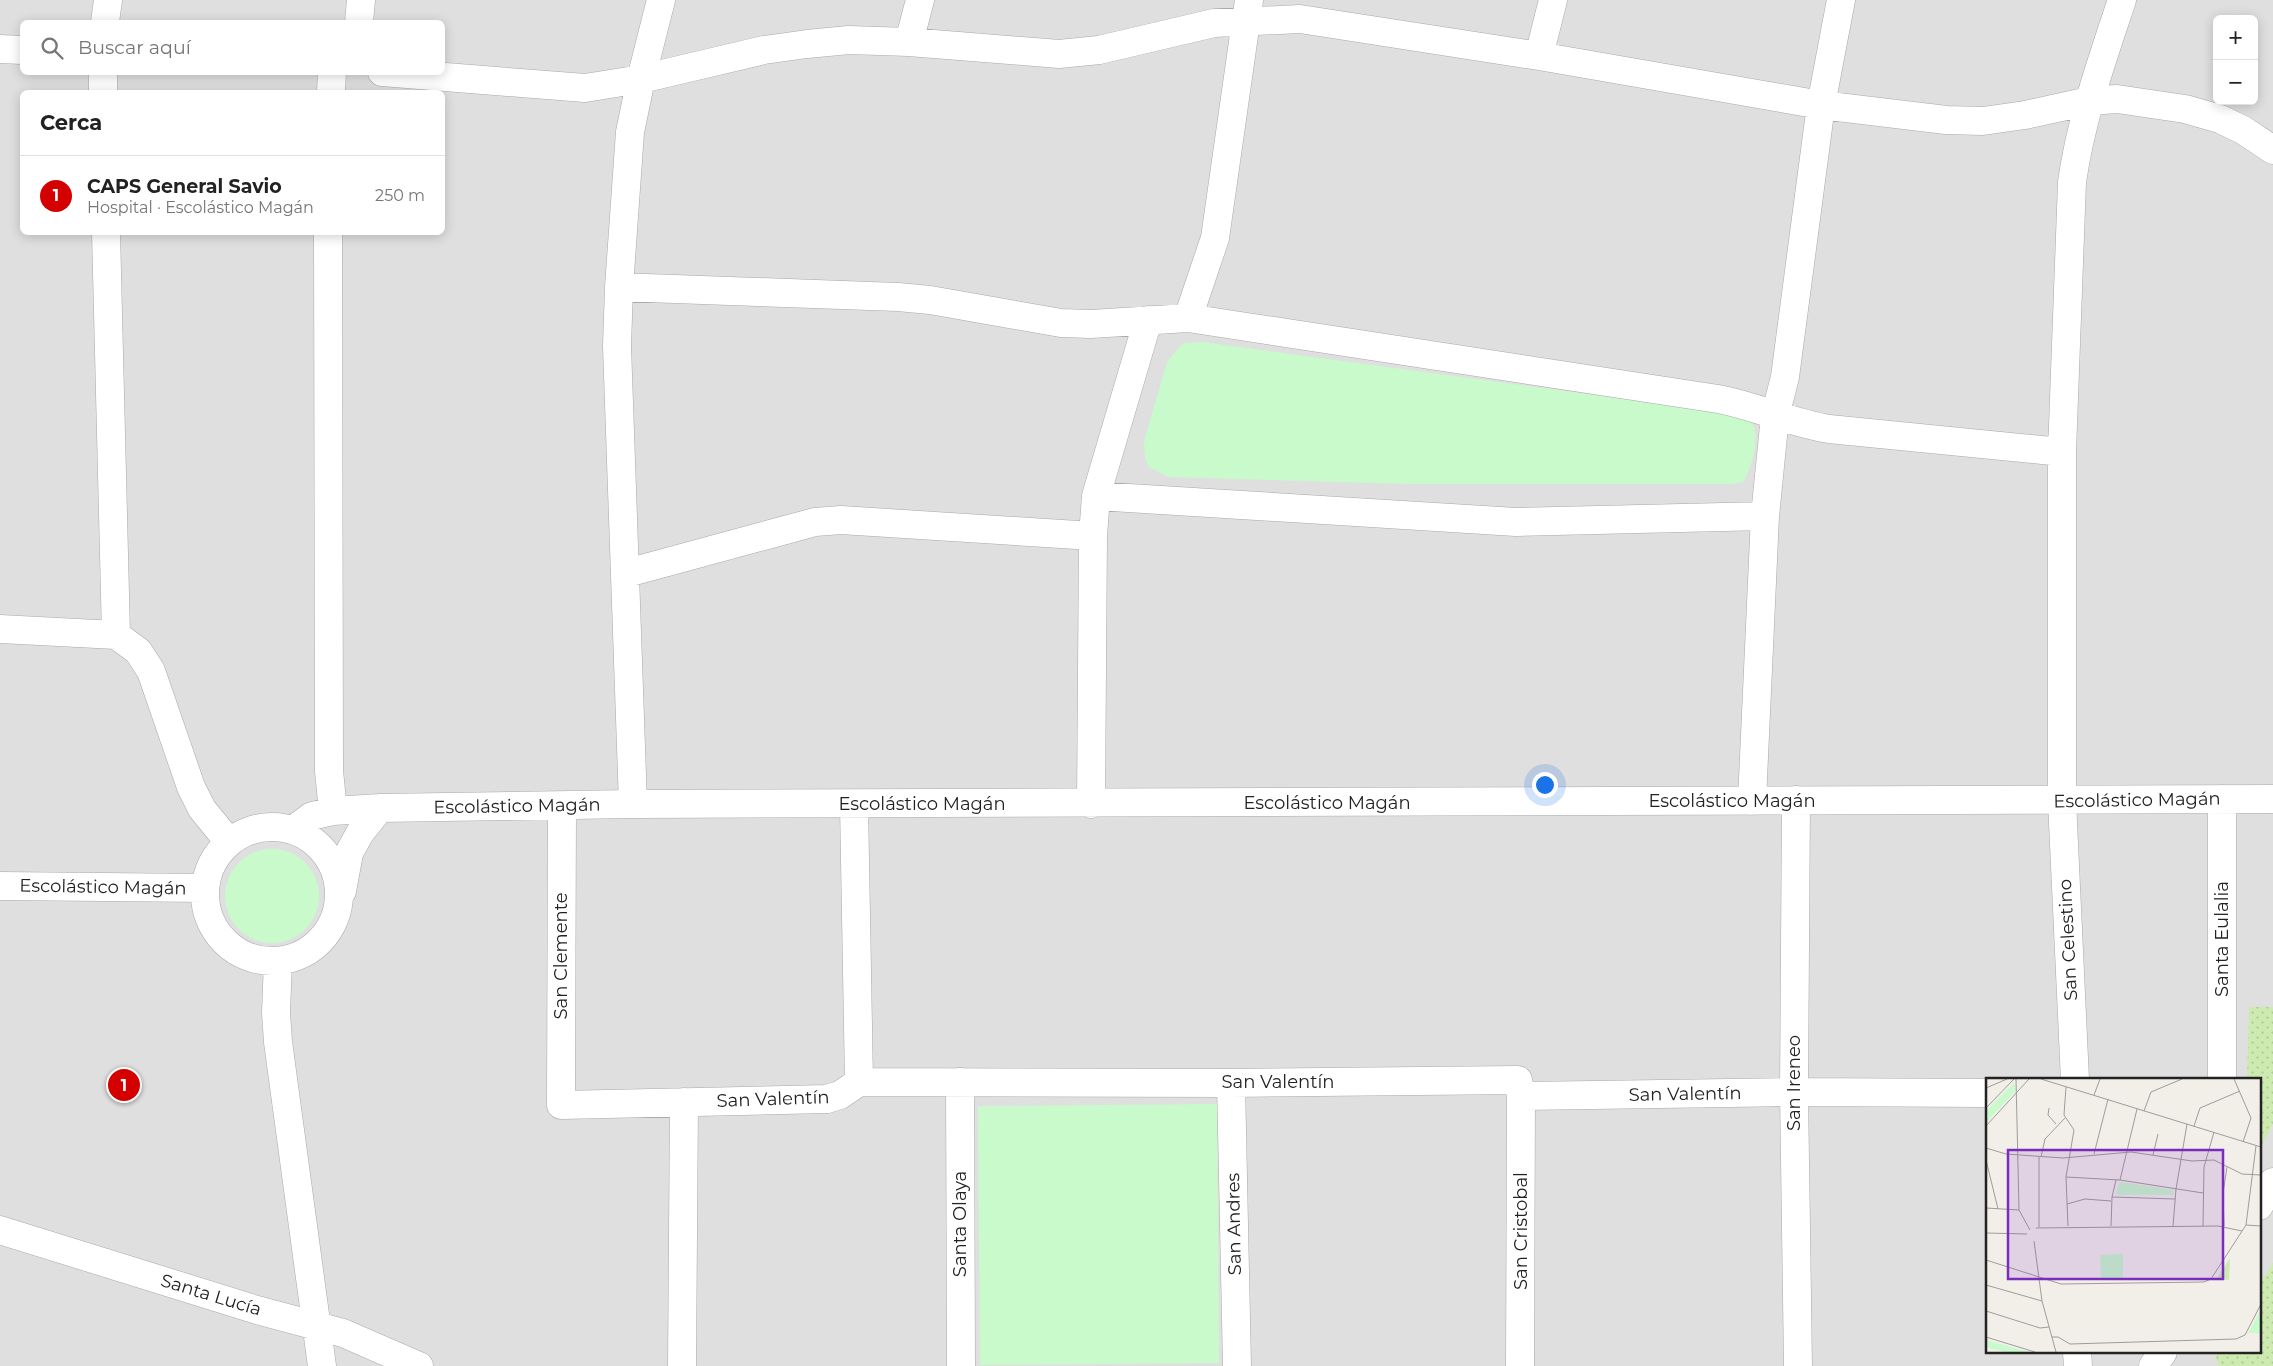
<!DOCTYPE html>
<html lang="es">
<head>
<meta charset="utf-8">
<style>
	body { margin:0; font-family:Montserrat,sans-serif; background:#f2f2f2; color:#222 }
	.controls { position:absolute; right:15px; top:15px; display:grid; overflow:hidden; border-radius:8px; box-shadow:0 2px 12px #0003 }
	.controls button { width:45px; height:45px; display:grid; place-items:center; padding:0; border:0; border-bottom:1px solid #e0e0e0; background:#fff; color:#222; font:25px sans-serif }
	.you { position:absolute; left:1544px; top:784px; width:18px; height:18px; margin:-12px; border:4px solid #fff; border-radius:50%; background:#1a73e8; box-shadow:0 0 0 8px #1a73e833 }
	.badge { display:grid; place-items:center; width:32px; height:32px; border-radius:50%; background:#d40000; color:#fff; font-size:16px; font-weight:700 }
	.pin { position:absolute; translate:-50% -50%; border:2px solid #fff; box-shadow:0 1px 5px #0006 }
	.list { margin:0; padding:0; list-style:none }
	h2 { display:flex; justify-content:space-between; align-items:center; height:65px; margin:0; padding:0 20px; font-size:21px }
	h2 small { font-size:16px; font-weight:400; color:#767676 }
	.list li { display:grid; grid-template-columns:32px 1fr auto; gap:15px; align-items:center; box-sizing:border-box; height:80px; padding:0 20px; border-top:1px solid #e0e0e0 }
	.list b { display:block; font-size:19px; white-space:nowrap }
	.list p { margin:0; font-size:16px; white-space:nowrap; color:#767676 }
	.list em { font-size:16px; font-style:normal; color:#767676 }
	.icon { flex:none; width:28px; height:28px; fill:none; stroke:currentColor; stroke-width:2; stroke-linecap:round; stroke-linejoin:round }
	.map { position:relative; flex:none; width:2273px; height:1366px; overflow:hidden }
	.search { position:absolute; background:#fff; box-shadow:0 2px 12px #0003; left:20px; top:20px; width:425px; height:55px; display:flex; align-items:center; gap:12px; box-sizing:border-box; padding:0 18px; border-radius:8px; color:#767676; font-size:19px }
	.panel { position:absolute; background:#fff; box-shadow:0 2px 12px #0003; left:20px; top:90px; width:425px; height:145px; border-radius:8px }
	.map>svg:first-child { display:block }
	.residential { fill:#e0dfdf; fill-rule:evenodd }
	.grass { fill:url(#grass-dots) }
	.park { fill:#c8facc }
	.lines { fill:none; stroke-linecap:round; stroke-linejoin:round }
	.minor-casing { stroke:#a9a9a9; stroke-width:29 }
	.minor { stroke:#fff; stroke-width:28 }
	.labels { text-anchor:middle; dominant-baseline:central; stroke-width:4; stroke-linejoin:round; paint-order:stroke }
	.street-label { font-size:18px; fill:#222; stroke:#fff }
	.inset-road { fill:none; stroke:#9f9d99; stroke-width:1 }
	.view { fill:#7b2cbf; fill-opacity:0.15; stroke:#7b2cbf; stroke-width:2.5 }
	.inset-edge { fill:none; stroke:#222; stroke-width:2.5 }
</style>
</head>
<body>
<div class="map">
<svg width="2273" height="1366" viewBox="0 0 2273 1366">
	<defs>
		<pattern id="grass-dots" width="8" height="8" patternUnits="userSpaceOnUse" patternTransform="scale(1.25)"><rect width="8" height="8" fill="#cdebb0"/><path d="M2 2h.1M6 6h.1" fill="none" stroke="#b0c997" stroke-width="1.8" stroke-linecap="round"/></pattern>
	</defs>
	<rect width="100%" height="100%" fill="#f2efe9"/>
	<!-- residential -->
	<path class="residential" d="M 0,0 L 2273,0 L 2273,1366 L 0,1366 ZM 2217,19 L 2254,19 L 2254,101 L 2217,101 ZM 22,22 L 442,22 L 442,72 L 22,72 ZM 22,92 L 442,92 L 442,232 L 22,232 ZM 1987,1080 L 2259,1080 L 2259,1352 L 1987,1352 Z"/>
	<!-- grass -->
	<path class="grass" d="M 2249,1007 L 2273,1007 L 2273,1124 L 2259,1150 L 2259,1080 L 2247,1080 Z
		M 2273,1263 L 2273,1366 L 2219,1366 L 2215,1356 L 2217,1352 L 2259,1352 L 2259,1285 Z"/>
	<!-- park -->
	<path class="park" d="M 1202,342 L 1742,415 C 1745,418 1751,421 1753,425 C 1760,439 1751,470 1743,482 L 1731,484 L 1410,484 L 1169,477 L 1149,467 L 1145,458 L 1144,441 L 1167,362 L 1183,343 Z
		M225 896a47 47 0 1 1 94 0a47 47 0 1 1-94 0Z
		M 1217,1104 L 1219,1363 L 980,1365 L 978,1106 Z"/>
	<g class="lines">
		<defs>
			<path id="minor" d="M 105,22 L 108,0
				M 359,22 L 361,0
				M 909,42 L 920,0
				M 0,49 L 22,50
				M 1539,56 L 1553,0
				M 103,72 L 103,92
				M 382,72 L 585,88 L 641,79 L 764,50 L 807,44 L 849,40 L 909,42 L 1059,54 L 1099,50 L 1214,23 L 1300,19 L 1539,56 L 1821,105 L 1946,120 L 1983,121 L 2025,115 L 2089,101 L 2117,99 L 2185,109 L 2220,119 L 2243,130 L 2273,150
				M 331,92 L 332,72
				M 106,232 L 116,635
				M 328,232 L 329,771 L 333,811
				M 619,287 L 898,297 L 930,300 L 1061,323 L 1091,324 L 1188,318 L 1718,399 C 1756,406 1791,423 1829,429 L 2062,452
				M 1188,318 L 1215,238 L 1249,0
				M 1096,496 L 1516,522 L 1765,516
				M 627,573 L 815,522 L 841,520 L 1093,536
				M 0,629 L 116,635 L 138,651 L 151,671 L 191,787 L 202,809 L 229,842
				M 1796,800 L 1794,1092 L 1798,1366
				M 1752,801 L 1765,516 L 1775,416 L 1785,377 L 1821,105 L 1841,0
				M 633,804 L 617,346 L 619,287 L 630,132 L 641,79 L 661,0
				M 854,804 L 859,1082
				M 1091,804 L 1093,536 L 1096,496 L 1148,320
				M 562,806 L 561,1105 L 827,1099 L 840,1095 L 859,1082 L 1231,1083 L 1518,1080 L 1521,1096 L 1794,1092 L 1987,1093
				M205 894a67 67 0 1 1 134 0a67 67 0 1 1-134 0Z
				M 293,830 L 312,816 L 333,811 L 380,808 L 633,804 L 2273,799
				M 0,886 L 205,888
				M 342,891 L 349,853 L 360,833 L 380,808
				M 278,961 L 276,1013 L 278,1042 L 322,1366
				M 2075,1080 L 2062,801 L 2062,452 L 2072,182 C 2081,119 2102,60 2122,0
				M 2222,1080 L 2222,799
				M 960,1082 L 961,1366
				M 1231,1083 L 1237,1366
				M 2259,1206 L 2273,1182
				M 0,1230 L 257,1310 L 343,1333 L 419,1366
				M 2077,1352 L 2078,1366
				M 682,1366 L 684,1102
				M 1520,1366 L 1521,1096
				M 2153,1366 L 2163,1352"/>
		</defs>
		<!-- minor casing -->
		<use href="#minor" class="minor-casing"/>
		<!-- minor -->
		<use href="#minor" class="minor"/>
	</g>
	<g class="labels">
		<!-- street labels -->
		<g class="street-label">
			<text transform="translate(2137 800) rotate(-1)">Escolástico Magán</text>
			<text x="1732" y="801">Escolástico Magán</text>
			<text x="1327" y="803">Escolástico Magán</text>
			<text x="922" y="804">Escolástico Magán</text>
			<text transform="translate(517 806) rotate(-1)">Escolástico Magán</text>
			<text transform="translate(103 887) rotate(1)">Escolástico Magán</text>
			<text transform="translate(2222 939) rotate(-90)">Santa Eulalia</text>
			<text transform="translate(2068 940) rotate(-93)">San Celestino</text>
			<text transform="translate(561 956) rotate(-90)">San Clemente</text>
			<text x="1278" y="1082">San Valentín</text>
			<text transform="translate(1794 1083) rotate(-90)">San Ireneo</text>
			<text transform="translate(1685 1094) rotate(-1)">San Valentín</text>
			<text transform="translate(773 1099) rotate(-2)">San Valentín</text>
			<text transform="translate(960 1224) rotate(-90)">Santa Olaya</text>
			<text transform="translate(1234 1224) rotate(-91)">San Andres</text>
			<text transform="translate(1521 1231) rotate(-90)">San Cristobal</text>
			<text transform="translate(211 1295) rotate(17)">Santa Lucía</text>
		</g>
	</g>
	<!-- overview -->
	<g transform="translate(1986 1078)">
		<rect width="275" height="275" fill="#f2efe9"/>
		<path d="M 244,180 L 243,202 L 232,201 L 231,200 Z" fill="#cdebb0"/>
		<path d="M 28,5 L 30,12 L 0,45 L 0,33 ZM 134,104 L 188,112 L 187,117 L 132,117 L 130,114 ZM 137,176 L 137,201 L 115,201 L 114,177 ZM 275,232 L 275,255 L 262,255 ZM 0,262 L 42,274 L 19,274 L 0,269 Z" fill="#c8facc"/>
		<path class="inset-road" d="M 30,1 L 33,132 L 44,152M 55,1 L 275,69M 248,1 L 265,40 L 257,64M 80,9 L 78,37 L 88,52 L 80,99 L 82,148M 0,10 L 21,1M 108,17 L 114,1M 0,30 L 28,1M 63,30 L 62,37 L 70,46M 158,33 L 165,14 L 196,1M 0,48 L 43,1M 208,48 L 214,30 L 254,13M 0,70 L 20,76 L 77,80 L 145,74 L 206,83 L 228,82 L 256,96 L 275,97M 108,76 L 122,21M 167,77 L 172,56M 53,79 L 53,149M 55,79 L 59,61 L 79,40M 0,82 L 12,131M 80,99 L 134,102 L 217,115M 134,102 L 151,31M 126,119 L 189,121M 81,126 L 99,121 L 125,123M 0,130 L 33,132M 260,147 L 270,68M 260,147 L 275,148M 125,148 L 126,119 L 130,102M 187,148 L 190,111 L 201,46M 217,148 L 218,89 L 228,54M 238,148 L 237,115 L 241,89M 50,150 L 232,148 L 256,153M 0,155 L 41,156M 48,163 L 56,223 L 70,274M 0,182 L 75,206 L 218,204 L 225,201 L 260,147M 0,207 L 56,223M 0,233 L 54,250 L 63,249M 0,259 L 49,274M 66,259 L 72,259 L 84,266M 84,266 L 250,261 L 259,257 L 275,226"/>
		<path class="view" d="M 22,72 L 237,72 L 237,201 L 22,201 Z"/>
		<rect width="275" height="275" class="inset-edge"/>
	</g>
</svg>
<div class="controls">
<button>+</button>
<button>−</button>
</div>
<div class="you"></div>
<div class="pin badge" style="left:124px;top:1085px">1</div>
<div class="search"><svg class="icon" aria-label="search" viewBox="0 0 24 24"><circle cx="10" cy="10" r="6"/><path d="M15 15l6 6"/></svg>Buscar aquí</div>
<section class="panel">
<h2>Cerca<small></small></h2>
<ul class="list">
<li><span class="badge">1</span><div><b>CAPS General Savio</b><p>Hospital · Escolástico Magán</p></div><em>250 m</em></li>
</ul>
</section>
</div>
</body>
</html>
